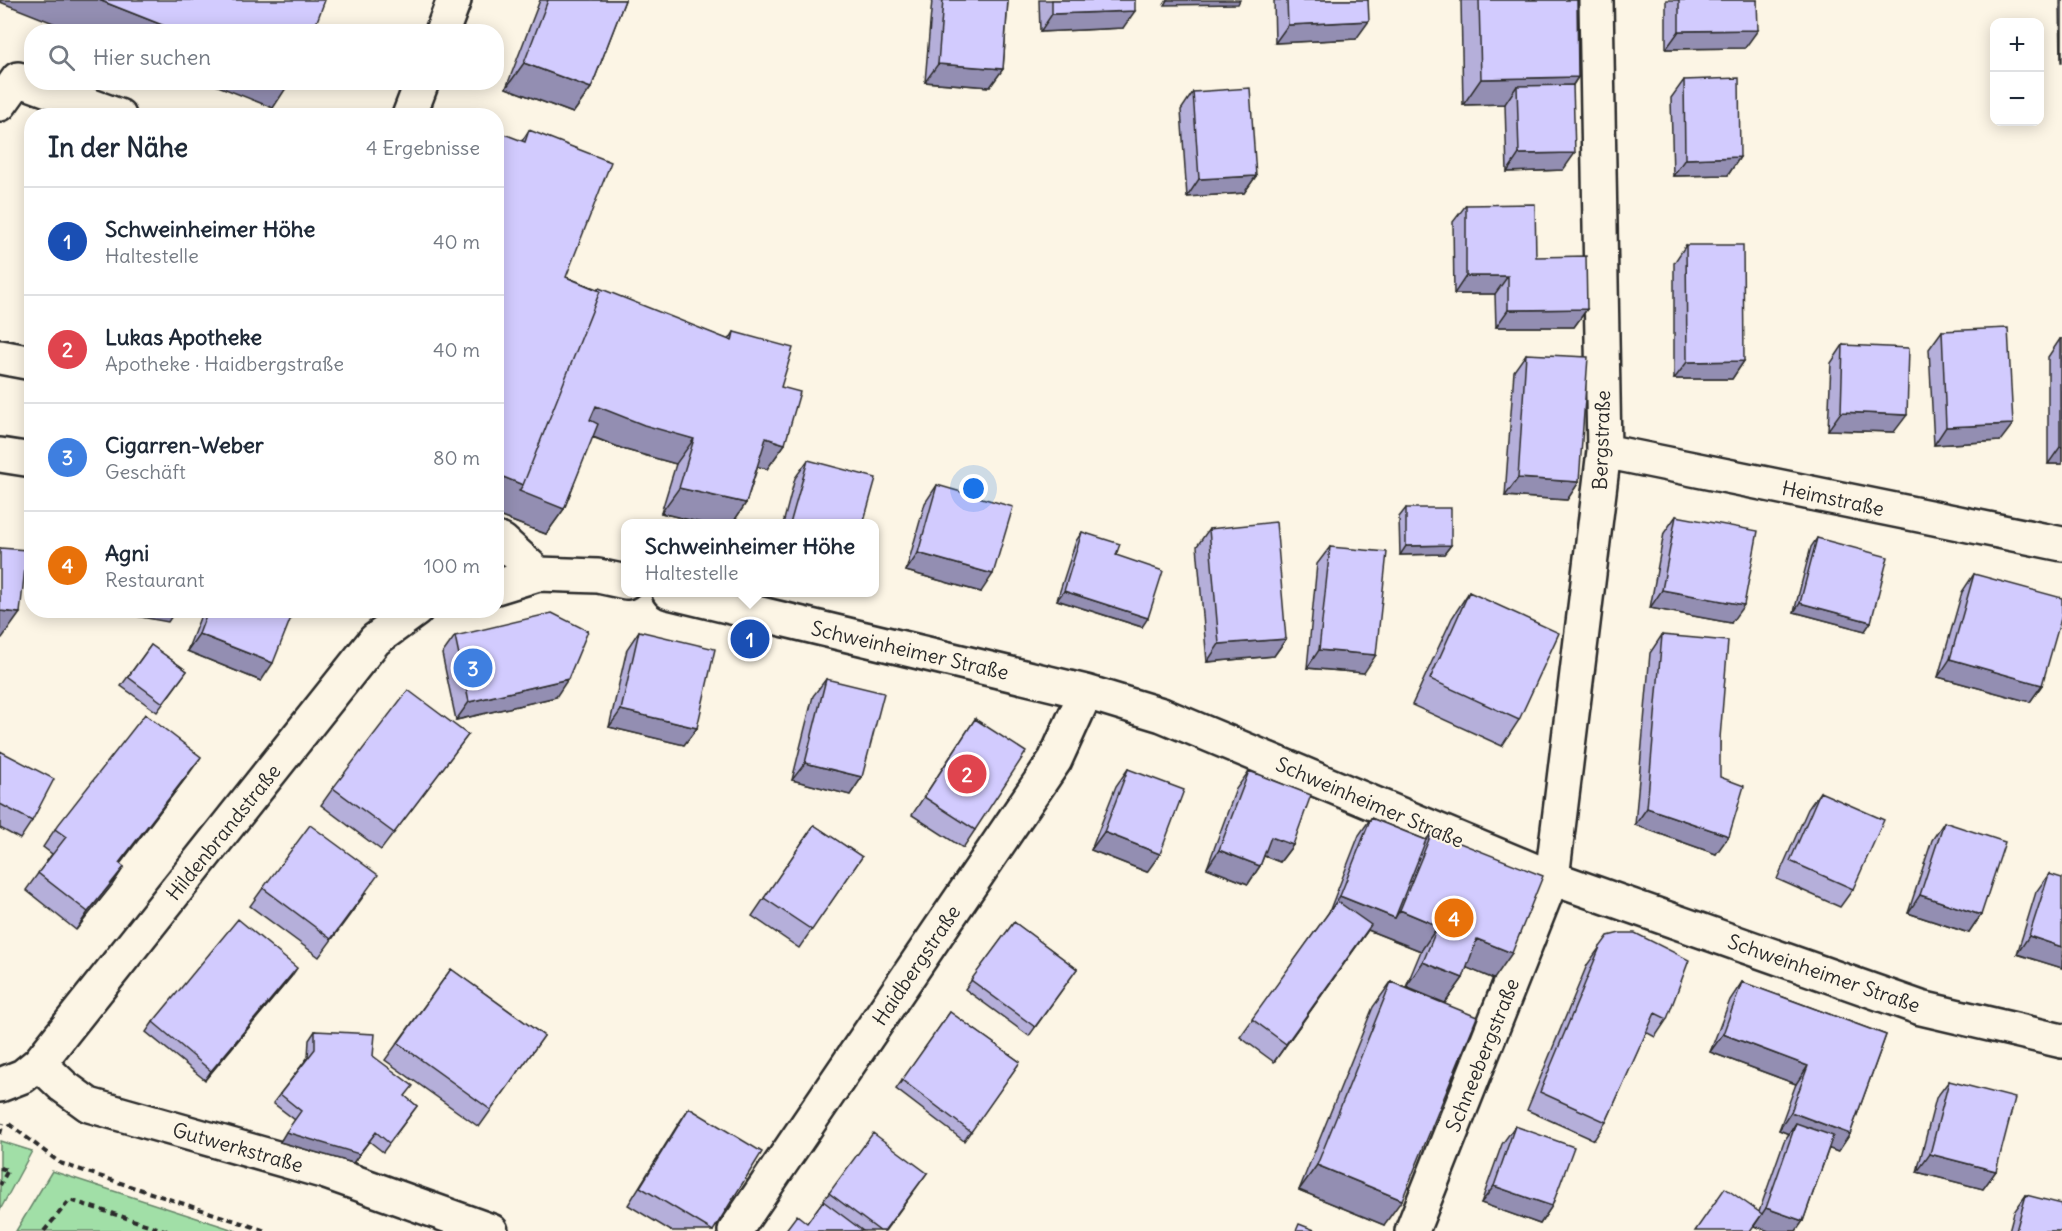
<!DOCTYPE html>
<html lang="de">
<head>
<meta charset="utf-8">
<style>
	body { margin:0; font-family:Delius,sans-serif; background:#f2f2f3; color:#1f2937 }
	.controls { position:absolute; right:18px; top:18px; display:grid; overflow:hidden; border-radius:12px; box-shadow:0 3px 15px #0003 }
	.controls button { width:54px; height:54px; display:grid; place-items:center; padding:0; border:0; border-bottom:2px solid #e0e1e3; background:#fff; color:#1f2937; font:30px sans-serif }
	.you { position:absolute; left:974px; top:489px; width:21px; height:21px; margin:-15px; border:4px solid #fff; border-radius:50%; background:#1a73e8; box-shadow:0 0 0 9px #1a73e833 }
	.badge { display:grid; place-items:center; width:39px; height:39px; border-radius:50%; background:#1a73e8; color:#fff; font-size:20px; font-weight:700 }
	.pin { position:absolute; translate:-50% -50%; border:3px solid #fff; box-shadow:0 2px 6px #0006 }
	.popup { position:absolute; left:621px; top:519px; width:258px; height:78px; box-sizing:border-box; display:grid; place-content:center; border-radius:12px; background:#fff; filter:drop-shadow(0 2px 4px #0005); font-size:20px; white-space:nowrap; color:#747a83 }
	.popup b { font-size:22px; color:#1f2937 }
	.popup::after { content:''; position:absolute; left:50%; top:100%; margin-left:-12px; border:12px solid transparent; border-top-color:#fff }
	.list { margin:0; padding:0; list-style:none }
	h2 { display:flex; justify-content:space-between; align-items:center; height:78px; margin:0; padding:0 24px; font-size:26px }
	h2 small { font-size:20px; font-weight:400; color:#747a83 }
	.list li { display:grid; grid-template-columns:39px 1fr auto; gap:18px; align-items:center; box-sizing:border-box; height:108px; padding:0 24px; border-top:2px solid #e0e1e3 }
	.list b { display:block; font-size:22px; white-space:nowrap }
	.list p { margin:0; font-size:20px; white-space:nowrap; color:#747a83 }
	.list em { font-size:20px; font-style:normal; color:#747a83 }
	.icon { flex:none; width:33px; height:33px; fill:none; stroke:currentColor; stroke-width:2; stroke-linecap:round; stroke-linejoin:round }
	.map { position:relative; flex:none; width:2062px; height:1231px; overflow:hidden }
	.search { position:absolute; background:#fff; box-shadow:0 3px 15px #0003; left:24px; top:24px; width:480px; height:66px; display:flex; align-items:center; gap:15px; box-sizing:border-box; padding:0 21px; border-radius:24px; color:#747a83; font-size:22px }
	.panel { position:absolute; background:#fff; box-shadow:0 3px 15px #0003; left:24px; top:108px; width:480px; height:510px; border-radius:24px }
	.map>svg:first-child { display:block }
	.green { fill:#a1dfa7; stroke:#668569; stroke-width:1.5 }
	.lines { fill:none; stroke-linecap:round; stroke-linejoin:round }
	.minor-casing { stroke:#2b2b2b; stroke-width:38 }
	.path { stroke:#2b2b2b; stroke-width:4; stroke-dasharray:6 4.5; stroke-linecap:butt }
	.minor { stroke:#fcf5e5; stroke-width:33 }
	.wall { fill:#b5afda; stroke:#2b2b2b; stroke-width:1.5 }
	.shaded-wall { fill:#938eb2; stroke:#2b2b2b; stroke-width:1.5 }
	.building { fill:#d2cbfe; stroke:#2b2b2b; stroke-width:1.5 }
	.labels { text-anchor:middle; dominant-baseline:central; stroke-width:4.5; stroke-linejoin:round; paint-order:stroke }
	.street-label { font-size:20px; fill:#2b2b2b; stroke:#fcf5e5 }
</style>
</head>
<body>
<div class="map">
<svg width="2062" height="1231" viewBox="0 0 2062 1231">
	<rect width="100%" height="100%" fill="#fcf5e5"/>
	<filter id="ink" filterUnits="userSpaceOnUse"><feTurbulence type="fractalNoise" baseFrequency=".0167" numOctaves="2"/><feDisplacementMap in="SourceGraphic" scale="12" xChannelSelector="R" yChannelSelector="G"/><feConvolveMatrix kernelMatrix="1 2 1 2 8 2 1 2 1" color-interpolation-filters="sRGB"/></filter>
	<g filter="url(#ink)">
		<!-- green -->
		<path class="green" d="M 0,1141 L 32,1151 L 0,1210 Z
			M 52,1171 L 237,1231 L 16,1231 Z"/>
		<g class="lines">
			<defs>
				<path id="minor" d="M 442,32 L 454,0
					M 0,104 L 18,79 L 119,116
					M 409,116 L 422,82
					M 0,357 L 32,363
					M 1604,451 L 2062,544
					M 0,455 L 32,460
					M 496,539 L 502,541 L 538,574
					M 496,587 L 538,574 L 598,576 L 626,582
					M 669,592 L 1086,692 L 1162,715 L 1552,878 L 1921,1008 L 2062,1041
					M 39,1063 L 63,1086 L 89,1105 L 326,1172 L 491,1231
					M 0,1085 L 23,1076 L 39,1063 L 375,640 L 416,610
					M 735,1231 L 1055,760 L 1086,692
					M 1412,1231 L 1552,878 L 1604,451 L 1596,0"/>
			</defs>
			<!-- minor casing -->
			<use href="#minor" class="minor-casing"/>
			<!-- path -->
			<path class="path" d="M 9,1124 L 60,1163 L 266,1231
				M 0,1134 L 3,1123
				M 0,1168 L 8,1170 L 0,1185
				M 44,1231 L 70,1200 L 167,1231"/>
			<!-- minor -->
			<use href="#minor" class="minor"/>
		</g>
		<!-- wall -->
		<path class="wall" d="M 540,0 L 625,0 L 591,88 L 573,113 L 506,88 Z
			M 932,0 L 1008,0 L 1003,69 L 990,87 L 925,82 Z
			M 1039,0 L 1135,0 L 1123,28 L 1040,32 Z
			M 1274,0 L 1368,0 L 1356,39 L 1275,43 Z
			M 1461,0 L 1577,0 L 1578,77 L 1573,85 L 1563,170 L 1507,172 L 1505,104 L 1463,105 Z
			M 1666,0 L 1757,0 L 1745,48 L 1666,49 Z
			M 2060,0 L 2062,0 L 2062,62 L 2061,62 Z
			M 1684,80 L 1740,157 L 1728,175 L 1673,176 L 1671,98 Z
			M 1193,92 L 1256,176 L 1244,193 L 1187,197 L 1181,110 Z
			M 529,130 L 566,277 L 729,340 L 734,332 L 781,387 L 785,444 L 767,469 L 758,466 L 746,503 L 732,524 L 706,524 L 661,513 L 676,464 L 626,450 L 592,437 L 564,509 L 546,534 L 496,515 L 522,141 Z
			M 1466,205 L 1587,309 L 1574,327 L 1496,327 L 1495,294 L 1454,294 L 1453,222 Z
			M 1686,245 L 1744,361 L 1732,379 L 1674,379 L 1674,263 Z
			M 1942,331 L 2000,441 L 1934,445 L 1929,349 Z
			M 2060,339 L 2062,339 L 2062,464 L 2048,464 L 2048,357 Z
			M 1843,345 L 1894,432 L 1828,430 L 1831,363 Z
			M 1526,354 L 1579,482 L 1567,500 L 1505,496 L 1514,371 Z
			M 808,460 L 863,524 L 783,524 L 795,478 Z
			M 937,485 L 981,592 L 906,571 L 925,503 Z
			M 1406,508 L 1451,545 L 1444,554 L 1400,555 L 1399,517 Z
			M 1676,516 L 1731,623 L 1650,608 L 1664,533 Z
			M 1209,529 L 1286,639 L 1274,656 L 1207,662 L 1197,546 Z
			M 1082,532 L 1116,555 L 1142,627 L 1057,600 L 1076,541 Z
			M 1817,538 L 1871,622 L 1865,631 L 1794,612 L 1811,547 Z
			M 1330,547 L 1364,673 L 1307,668 L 1317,564 Z
			M 1974,574 L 2042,685 L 2030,702 L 1938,677 L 1962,592 Z
			M 1469,592 L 1519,720 L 1502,746 L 1412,705 L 1452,618 Z
			M 203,610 L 294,610 L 261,681 L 187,651 Z
			M 639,631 L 697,728 L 684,745 L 609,727 L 627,649 Z
			M 1662,635 L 1720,738 L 1716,854 L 1635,825 L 1650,653 Z
			M 455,636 L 556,697 L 456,720 L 442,654 Z
			M 151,645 L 187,671 L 157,712 L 121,686 Z
			M 826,679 L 862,777 L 850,795 L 792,780 L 813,696 Z
			M 975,719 L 975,830 L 963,848 L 912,815 Z
			M 468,735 L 381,850 L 321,805 L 333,788 Z
			M 0,751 L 32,821 L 20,839 L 0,828 Z
			M 1128,769 L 1147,872 L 1091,850 L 1116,786 Z
			M 1249,771 L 1293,845 L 1280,862 L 1264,856 L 1260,866 L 1248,884 L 1207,868 L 1236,789 Z
			M 188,775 L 120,864 L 124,867 L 112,885 L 76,930 L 26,890 L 52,854 L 43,847 L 55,829 Z
			M 1820,792 L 1853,889 L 1840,907 L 1777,879 L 1808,809 Z
			M 1371,818 L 1426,840 L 1432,832 L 1494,979 L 1466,967 L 1463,978 L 1445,1003 L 1406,987 L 1421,951 L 1368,930 L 1274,1062 L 1240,1037 L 1329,912 L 1359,835 Z
			M 1944,822 L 1981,915 L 1969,933 L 1908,913 L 1932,840 Z
			M 814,825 L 862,857 L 799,948 L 752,916 Z
			M 2049,874 L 2062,968 L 2017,954 L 2036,892 Z
			M 263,888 L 366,893 L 319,957 L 250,906 Z
			M 1014,922 L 1077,969 L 1029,1036 L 965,989 Z
			M 1600,947 L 1667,1019 L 1655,1037 L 1646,1032 L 1606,1122 L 1594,1140 L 1527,1110 L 1587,965 Z
			M 451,969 L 544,1036 L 479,1127 L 385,1060 Z
			M 291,977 L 205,1080 L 146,1032 L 153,1022 Z
			M 1391,982 L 1384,1225 L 1299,1190 L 1373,1007 Z
			M 1742,982 L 1886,1035 L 1850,1134 L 1838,1152 L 1829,1148 L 1803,1221 L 1796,1231 L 1769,1231 L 1754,1226 L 1784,1141 L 1789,1134 L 1779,1130 L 1796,1084 L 1710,1052 L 1730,1000 Z
			M 950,1012 L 1020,1062 L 964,1141 L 896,1089 Z
			M 315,1031 L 373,1056 L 406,1097 L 417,1106 L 383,1152 L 369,1141 L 353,1163 L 280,1142 L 295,1120 L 273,1103 L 308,1057 L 309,1040 Z
			M 1949,1081 L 1996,1171 L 1983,1189 L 1917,1172 L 1936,1098 Z
			M 689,1108 L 713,1231 L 671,1231 L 628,1205 L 677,1126 Z
			M 1515,1126 L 1552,1206 L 1540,1224 L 1481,1203 L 1502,1144 Z
			M 927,1173 L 885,1231 L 785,1231 L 807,1223 L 829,1193 Z
			M 2026,1195 L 2062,1231 L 2009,1231 L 2014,1212 Z"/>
		<!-- shaded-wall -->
		<path class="shaded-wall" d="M 0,0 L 99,0 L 180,32 L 76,32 L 0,2 Z
			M 1167,0 L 1240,0 L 1238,4 L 1164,5 Z
			M 1135,11 L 1123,28 L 1040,32 L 1052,14 Z
			M 1369,21 L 1356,39 L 1275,43 L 1288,25 Z
			M 1758,30 L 1745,48 L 1666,49 L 1679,31 Z
			M 524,63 L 591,88 L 573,113 L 506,88 Z
			M 938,64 L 1003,69 L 990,87 L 925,82 Z
			M 1578,77 L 1561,103 L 1517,86 L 1505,104 L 1463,105 L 1481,79 Z
			M 208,82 L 290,82 L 273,108 Z
			M 1575,153 L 1563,170 L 1507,172 L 1519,154 Z
			M 1740,157 L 1728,175 L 1673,176 L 1685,159 Z
			M 1256,176 L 1244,193 L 1187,197 L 1199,179 Z
			M 1466,276 L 1508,276 L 1495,294 L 1454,294 Z
			M 1587,309 L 1574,327 L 1496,327 L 1508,310 Z
			M 1744,361 L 1732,379 L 1674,379 L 1687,362 Z
			M 596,406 L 694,439 L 676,464 L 626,450 L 578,431 Z
			M 1841,412 L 1907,415 L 1894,432 L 1828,430 Z
			M 2013,424 L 2000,441 L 1934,445 L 1946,427 Z
			M 766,438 L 785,444 L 767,469 L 748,464 Z
			M 2060,447 L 2062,447 L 2062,464 L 2048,464 Z
			M 496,474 L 523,485 L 564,509 L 546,534 L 496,515 Z
			M 1518,478 L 1579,482 L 1567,500 L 1505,496 Z
			M 679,488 L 746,503 L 732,524 L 706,524 L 661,513 Z
			M 1451,545 L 1444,554 L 1400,555 L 1406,546 Z
			M 918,553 L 993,574 L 981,592 L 906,571 Z
			M 1662,590 L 1744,605 L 1731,623 L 1650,608 Z
			M 1064,591 L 1148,618 L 1142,627 L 1057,600 Z
			M 1800,603 L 1871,622 L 1865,631 L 1794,612 Z
			M 103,610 L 176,610 L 168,622 Z
			M 0,611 L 20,613 L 2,638 L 0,638 Z
			M 199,634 L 273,663 L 261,681 L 187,651 Z
			M 1286,639 L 1274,656 L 1207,662 L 1219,644 Z
			M 1319,650 L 1376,655 L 1364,673 L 1307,668 Z
			M 1950,659 L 2042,685 L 2030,702 L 1938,677 Z
			M 568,679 L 556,697 L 456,720 L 469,702 Z
			M 621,710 L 697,728 L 684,745 L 609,727 Z
			M 201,757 L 188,775 L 106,881 L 119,863 Z
			M 805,763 L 862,777 L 850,795 L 792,780 Z
			M 1647,808 L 1729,836 L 1716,854 L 1635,825 Z
			M 1104,832 L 1160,854 L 1147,872 L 1091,850 Z
			M 1271,837 L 1293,845 L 1280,862 L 1259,854 Z
			M 1219,850 L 1260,866 L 1248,884 L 1207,868 Z
			M 124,867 L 112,885 L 76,930 L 88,912 Z
			M 1920,895 L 1981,915 L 1969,933 L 1908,913 Z
			M 1340,896 L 1395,918 L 1400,910 L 1438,926 L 1421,951 L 1368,930 L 1274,1062 L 1368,930 L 1328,914 Z
			M 2029,936 L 2062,947 L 2062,968 L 2017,954 Z
			M 1477,939 L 1512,953 L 1494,979 L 1460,965 Z
			M 1423,962 L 1463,978 L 1445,1003 L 1406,987 Z
			M 297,968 L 291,977 L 205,1080 L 211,1071 Z
			M 1723,1034 L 1808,1066 L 1796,1084 L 1710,1052 Z
			M 1791,1112 L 1850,1134 L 1838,1152 L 1792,1135 L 1796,1123 L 1789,1134 L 1779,1130 Z
			M 286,1132 L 376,1132 L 353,1163 L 280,1142 Z
			M 1930,1154 L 1996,1171 L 1983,1189 L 1917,1172 Z
			M 1317,1165 L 1402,1200 L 1384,1225 L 1299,1190 Z
			M 1494,1186 L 1552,1206 L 1540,1224 L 1481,1203 Z
			M 1766,1208 L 1803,1221 L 1796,1231 L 1769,1231 L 1754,1226 Z"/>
		<!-- building -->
		<path class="building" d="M 99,0 L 325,0 L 313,32 L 180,32 Z
			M 548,0 L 625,0 L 591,88 L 524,63 Z
			M 943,0 L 1008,0 L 1003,69 L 938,64 Z
			M 1052,0 L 1135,0 L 1135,11 L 1052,14 Z
			M 1287,0 L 1368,0 L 1369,21 L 1288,25 Z
			M 1479,0 L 1577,0 L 1578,77 L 1481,79 Z
			M 1679,0 L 1757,0 L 1758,30 L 1679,31 Z
			M 1739,78 L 1740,157 L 1685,159 L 1684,80 Z
			M 1573,85 L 1575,153 L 1519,154 L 1517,86 Z
			M 1250,88 L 1256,176 L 1199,179 L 1193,92 Z
			M 529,130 L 611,162 L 566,277 L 600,291 L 523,485 L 496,474 L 496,131 L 525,142 Z
			M 1535,204 L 1536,257 L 1586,256 L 1587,309 L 1508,310 L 1508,276 L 1466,276 L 1466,205 Z
			M 1686,245 L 1743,245 L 1744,361 L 1687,362 Z
			M 599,288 L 732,341 L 734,332 L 793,348 L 781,387 L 800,392 L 785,444 L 766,438 L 746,503 L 679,488 L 694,439 L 644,425 L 596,406 L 590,420 L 598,424 L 564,509 L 519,491 L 523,485 L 600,291 L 598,290 Z
			M 2008,328 L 2013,424 L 1946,427 L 1942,331 Z
			M 2060,339 L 2062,339 L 2062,447 L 2060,447 Z
			M 1843,345 L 1909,348 L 1907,415 L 1841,412 Z
			M 1526,354 L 1588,357 L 1579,482 L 1518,478 Z
			M 808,460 L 876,478 L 863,524 L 790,524 Z
			M 937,485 L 1013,507 L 993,574 L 918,553 Z
			M 1406,508 L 1451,508 L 1451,545 L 1406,546 Z
			M 1676,516 L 1758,531 L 1744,605 L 1662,590 Z
			M 1276,522 L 1286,639 L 1219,644 L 1209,529 Z
			M 1082,532 L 1120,544 L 1116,555 L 1163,571 L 1148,618 L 1064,591 Z
			M 1817,538 L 1888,557 L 1871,622 L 1800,603 Z
			M 1330,547 L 1387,552 L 1376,655 L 1319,650 Z
			M 0,548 L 27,550 L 20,613 L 0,611 Z
			M 1974,574 L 2062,598 L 2062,615 L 2042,685 L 1950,659 Z
			M 1469,592 L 1559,633 L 1519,720 L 1430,679 Z
			M 208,610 L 294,610 L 273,663 L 199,634 Z
			M 552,613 L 588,631 L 568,679 L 469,702 L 455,636 Z
			M 639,631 L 715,649 L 697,728 L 621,710 Z
			M 1662,635 L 1728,641 L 1720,738 L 1720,777 L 1744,786 L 1729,836 L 1647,808 Z
			M 151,645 L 187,671 L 163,703 L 128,677 Z
			M 826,679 L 884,693 L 862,777 L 805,763 Z
			M 408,690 L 468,735 L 394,833 L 333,788 Z
			M 145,714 L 201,757 L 119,863 L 124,867 L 88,912 L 38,873 L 66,837 L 55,829 Z
			M 975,719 L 1026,752 L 975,830 L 924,797 Z
			M 0,751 L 54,779 L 32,821 L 0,804 Z
			M 1128,769 L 1184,790 L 1160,854 L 1104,832 Z
			M 1249,771 L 1311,795 L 1293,845 L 1271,837 L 1260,866 L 1219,850 Z
			M 1820,792 L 1884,820 L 1853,889 L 1790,861 Z
			M 1371,818 L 1426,840 L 1395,918 L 1340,896 Z
			M 1944,822 L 2005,842 L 1981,915 L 1920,895 Z
			M 310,825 L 378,875 L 331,939 L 263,888 Z
			M 814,825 L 862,857 L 812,930 L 764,898 Z
			M 1432,832 L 1543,876 L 1512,953 L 1477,939 L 1463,978 L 1423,962 L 1438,926 L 1400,910 Z
			M 2049,874 L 2062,878 L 2062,947 L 2029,936 Z
			M 1337,901 L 1371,925 L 1286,1044 L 1252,1019 Z
			M 238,919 L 297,968 L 211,1071 L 153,1022 Z
			M 1014,922 L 1077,969 L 1035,1027 L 971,980 Z
			M 1620,933 L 1635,933 L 1689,960 L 1667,1019 L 1655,1013 L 1606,1122 L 1540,1092 L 1600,947 L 1608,936 Z
			M 451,969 L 544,1036 L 491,1110 L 398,1043 Z
			M 1391,982 L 1477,1017 L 1402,1200 L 1317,1165 Z
			M 1742,982 L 1886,1035 L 1850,1134 L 1791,1112 L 1808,1066 L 1723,1034 Z
			M 950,1012 L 1020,1062 L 971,1132 L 902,1080 Z
			M 315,1031 L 375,1034 L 373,1056 L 413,1086 L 405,1096 L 417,1106 L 389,1143 L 376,1132 L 359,1154 L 286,1132 L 301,1111 L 280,1094 L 315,1049 Z
			M 1949,1081 L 2015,1098 L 1996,1171 L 1930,1154 Z
			M 689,1108 L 762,1152 L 713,1231 L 640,1187 Z
			M 1796,1123 L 1833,1136 L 1803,1221 L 1766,1208 Z
			M 1515,1126 L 1574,1147 L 1552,1206 L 1494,1186 Z
			M 873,1133 L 927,1173 L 884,1231 L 880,1231 L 829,1193 Z
			M 1725,1188 L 1762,1214 L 1750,1231 L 1695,1231 Z
			M 2026,1195 L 2062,1204 L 2062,1231 L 2016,1231 Z
			M 823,1201 L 863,1231 L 785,1231 L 797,1215 L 807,1223 Z
			M 1299,1224 L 1317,1231 L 1296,1231 Z"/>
	</g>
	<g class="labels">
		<!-- street labels -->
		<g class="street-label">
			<text transform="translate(1601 440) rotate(-88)">Bergstraße</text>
			<text transform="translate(1833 498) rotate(12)">Heimstraße</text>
			<text transform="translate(910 650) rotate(13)">Schweinheimer Straße</text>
			<text transform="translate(1370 802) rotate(23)">Schweinheimer Straße</text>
			<text transform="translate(223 832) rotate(-51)">Hildenbrandstraße</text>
			<text transform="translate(916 965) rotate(-56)">Haidbergstraße</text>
			<text transform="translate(1824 973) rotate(19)">Schweinheimer Straße</text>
			<text transform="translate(1482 1055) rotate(-68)">Schneebergstraße</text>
			<text transform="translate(238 1147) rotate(16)">Gutwerkstraße</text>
		</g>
	</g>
</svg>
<div class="controls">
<button>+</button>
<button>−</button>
</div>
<div class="you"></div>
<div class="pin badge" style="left:750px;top:639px;background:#1a4fb4">1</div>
<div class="popup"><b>Schweinheimer Höhe</b>Haltestelle</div>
<div class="pin badge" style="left:967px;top:774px;background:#e0444e">2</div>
<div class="pin badge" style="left:473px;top:668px;background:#3f7fe0">3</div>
<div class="pin badge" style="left:1454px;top:918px;background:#e8710a">4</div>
<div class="search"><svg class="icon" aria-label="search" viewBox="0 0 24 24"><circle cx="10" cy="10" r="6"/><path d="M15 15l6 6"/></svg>Hier suchen</div>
<section class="panel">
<h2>In der Nähe<small>4 Ergebnisse</small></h2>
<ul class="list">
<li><span class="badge" style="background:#1a4fb4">1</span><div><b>Schweinheimer Höhe</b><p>Haltestelle</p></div><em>40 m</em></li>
<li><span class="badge" style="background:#e0444e">2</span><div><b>Lukas Apotheke</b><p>Apotheke · Haidbergstraße</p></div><em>40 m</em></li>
<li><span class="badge" style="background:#3f7fe0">3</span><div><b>Cigarren-Weber</b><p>Geschäft</p></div><em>80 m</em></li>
<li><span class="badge" style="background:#e8710a">4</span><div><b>Agni</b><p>Restaurant</p></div><em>100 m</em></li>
</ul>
</section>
</div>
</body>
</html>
